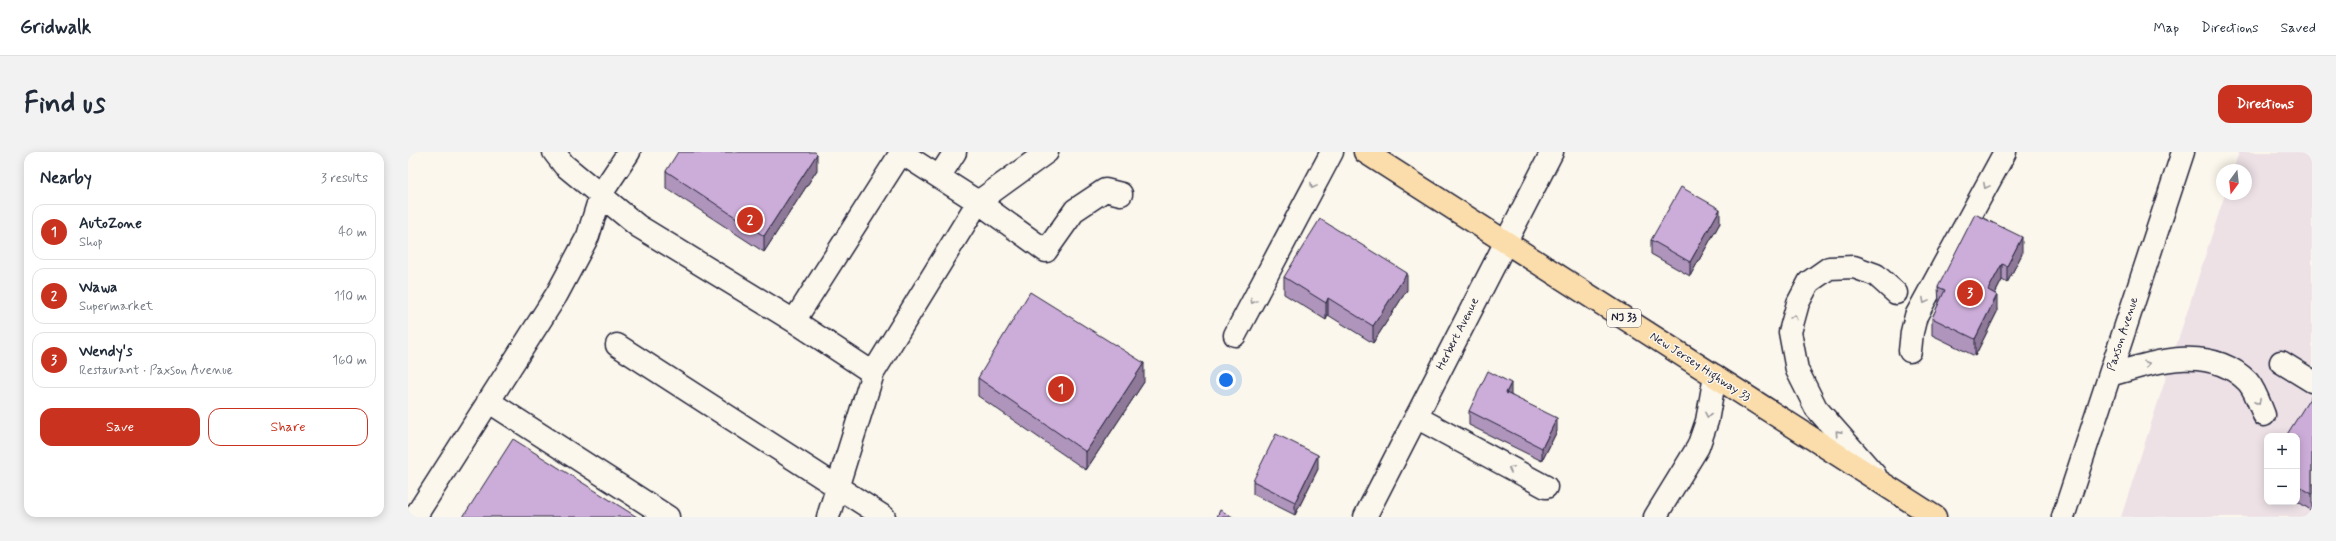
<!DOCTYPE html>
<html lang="en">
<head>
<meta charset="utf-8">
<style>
	body { margin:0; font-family:Mynerve,sans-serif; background:#f2f2f3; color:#1f2937 }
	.controls { position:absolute; right:12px; bottom:12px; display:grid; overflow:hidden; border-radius:8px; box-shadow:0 2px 10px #0003 }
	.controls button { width:36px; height:36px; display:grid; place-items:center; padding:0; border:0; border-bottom:1px solid #e0e1e3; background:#fff; color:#1f2937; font:20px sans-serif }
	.compass { position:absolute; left:1808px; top:12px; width:36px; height:36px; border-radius:50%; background:#fff; box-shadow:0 2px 10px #0003; rotate:195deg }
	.you { position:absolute; left:818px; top:228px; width:14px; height:14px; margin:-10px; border:3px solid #fff; border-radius:50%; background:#1a73e8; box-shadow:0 0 0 6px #1a73e833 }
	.badge { display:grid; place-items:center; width:26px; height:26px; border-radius:50%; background:#c8321e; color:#fff; font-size:13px; font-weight:700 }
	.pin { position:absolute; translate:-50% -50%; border:2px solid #fff; box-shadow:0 1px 4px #0006 }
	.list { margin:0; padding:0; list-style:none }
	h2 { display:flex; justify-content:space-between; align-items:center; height:52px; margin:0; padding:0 16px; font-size:17px }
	h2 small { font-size:13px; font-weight:400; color:#747a83 }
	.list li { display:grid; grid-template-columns:26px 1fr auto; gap:12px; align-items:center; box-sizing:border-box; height:56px; margin:0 8px 8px; padding:0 8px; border:1px solid #e0e1e3; border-radius:12px }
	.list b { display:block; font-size:15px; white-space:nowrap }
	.list p { margin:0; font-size:13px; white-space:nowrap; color:#747a83 }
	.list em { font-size:13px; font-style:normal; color:#747a83 }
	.actions { display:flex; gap:8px; padding:12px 16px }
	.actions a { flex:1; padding:9px 0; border:1px solid #c8321e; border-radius:12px; text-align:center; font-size:14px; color:#c8321e }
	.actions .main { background:#c8321e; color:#fff }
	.map { position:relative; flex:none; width:1904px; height:365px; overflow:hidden; border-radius:12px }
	header { display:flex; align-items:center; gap:24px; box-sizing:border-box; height:56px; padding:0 20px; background:#fff; border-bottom:1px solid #e0e1e3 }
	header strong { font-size:19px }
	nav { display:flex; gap:22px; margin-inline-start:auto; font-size:14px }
	.intro { display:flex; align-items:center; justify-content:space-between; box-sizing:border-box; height:96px; padding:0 24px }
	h1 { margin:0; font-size:28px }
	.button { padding:10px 18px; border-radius:12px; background:#c8321e; color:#fff; font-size:14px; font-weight:700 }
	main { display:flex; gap:24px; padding:0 24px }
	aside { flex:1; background:#fff; border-radius:12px; box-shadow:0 2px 10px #0003 }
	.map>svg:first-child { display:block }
	.built { fill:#ede1e6; fill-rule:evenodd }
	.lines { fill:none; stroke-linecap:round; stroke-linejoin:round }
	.minor-casing { stroke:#22223b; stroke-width:25 }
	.major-casing { stroke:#22223b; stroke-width:25 }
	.minor { stroke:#fbf7ec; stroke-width:22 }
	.major { stroke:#fbddab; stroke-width:22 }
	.wall { fill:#af95bb; stroke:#22223b }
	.shaded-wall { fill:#8f7998; stroke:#22223b }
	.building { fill:#ccadd9; stroke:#22223b }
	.oneway { stroke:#99979c }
	.labels { text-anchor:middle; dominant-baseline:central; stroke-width:3; stroke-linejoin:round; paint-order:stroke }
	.shield { fill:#fbf7ec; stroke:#636270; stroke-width:1 }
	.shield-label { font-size:11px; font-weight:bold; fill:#22223b }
	.street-label { font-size:12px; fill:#22223b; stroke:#fbf7ec }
</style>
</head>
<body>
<header>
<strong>Gridwalk</strong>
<nav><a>Map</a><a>Directions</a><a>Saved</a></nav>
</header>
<div class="intro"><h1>Find us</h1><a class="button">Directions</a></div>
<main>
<aside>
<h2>Nearby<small>3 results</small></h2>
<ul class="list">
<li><span class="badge">1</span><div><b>AutoZone</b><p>Shop</p></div><em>40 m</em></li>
<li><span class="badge">2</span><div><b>Wawa</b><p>Supermarket</p></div><em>110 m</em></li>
<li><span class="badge">3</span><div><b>Wendy's</b><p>Restaurant · Paxson Avenue</p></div><em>160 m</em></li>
</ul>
<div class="actions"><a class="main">Save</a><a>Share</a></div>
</aside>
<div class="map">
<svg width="1904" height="365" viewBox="0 0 1904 365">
	<rect width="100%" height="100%" fill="#fbf7ec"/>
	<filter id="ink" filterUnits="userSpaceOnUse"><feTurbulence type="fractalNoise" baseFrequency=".025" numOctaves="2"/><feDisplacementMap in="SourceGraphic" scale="8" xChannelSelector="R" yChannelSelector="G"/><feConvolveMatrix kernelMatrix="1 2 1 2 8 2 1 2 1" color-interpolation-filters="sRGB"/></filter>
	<g filter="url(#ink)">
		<!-- built -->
		<path class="built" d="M 1831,0 L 1904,0 L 1904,365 L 1713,365 L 1817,42 L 1838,42 L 1838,18 L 1825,18 ZM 1859,284 L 1889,284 L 1889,350 L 1859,350 Z"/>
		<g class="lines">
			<defs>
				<path id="minor" d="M 146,0 L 156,13 L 230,74 L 386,169 L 465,221 L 570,50 L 638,99 L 667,58 L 697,38 L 713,42
					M 492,0 L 570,50 L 639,0
					M 531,25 L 547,0
					M 386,169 L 493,1
					M 827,183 L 924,0
					M 209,193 L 476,365
					M 1502,199 L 1504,180 L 1508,164 L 1597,0
					M 1873,210 L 1904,229
					M 1702,223 C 1746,210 1802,191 1840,230 C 1847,238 1852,253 1856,263
					M 80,249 L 260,365
					M 1008,265 L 1138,335
					M 1467,323 L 1408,256 L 1389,218 L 1382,180 L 1390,151 L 1401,130 L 1421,116 L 1446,115 L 1468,123 L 1488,141
					M 7,365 L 149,142 L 180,84 L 193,42 L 221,0
					M 420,365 L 465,221
					M 957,365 L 1144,0
					M 1247,365 L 1290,295 L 1299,269 L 1307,224
					M 1655,365 L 1775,0"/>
				<path id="major" d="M 957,0 L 1527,365"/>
			</defs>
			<!-- minor casing -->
			<use href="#minor" class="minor-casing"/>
			<!-- major casing -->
			<use href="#major" class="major-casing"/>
			<!-- minor -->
			<use href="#minor" class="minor"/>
			<!-- major -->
			<use href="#major" class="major"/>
		</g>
		<!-- wall -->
		<path class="wall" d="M 409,18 L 356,100 L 258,36 L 258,19 Z
			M 1312,71 L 1282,124 L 1243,102 L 1243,88 Z
			M 1614,102 L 1599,131 L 1594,128 L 1587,142 L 1589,160 L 1567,204 L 1524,183 L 1524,166 L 1531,151 L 1530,135 Z
			M 876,125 L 999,138 L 965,191 L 920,163 L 918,168 L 876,142 Z
			M 570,226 L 736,230 L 678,318 L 570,244 Z
			M 1103,243 L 1149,279 L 1134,309 L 1061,273 L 1061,259 Z
			M 1904,243 L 1904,359 L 1889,349 L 1889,284 Z
			M 910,317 L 887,363 L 845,342 L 845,329 Z"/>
		<!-- shaded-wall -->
		<path class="shaded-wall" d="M 409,2 L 409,18 L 356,100 L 356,84 Z
			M 1312,57 L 1312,71 L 1282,124 L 1282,110 Z
			M 1614,85 L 1614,102 L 1599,131 L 1599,114 Z
			M 1594,112 L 1594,128 L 1580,155 L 1580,138 Z
			M 999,121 L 999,138 L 965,191 L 965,174 Z
			M 1589,143 L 1589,160 L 1567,204 L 1567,187 Z
			M 920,146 L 920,163 L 918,168 L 918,151 Z
			M 736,211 L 736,230 L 678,318 L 678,300 Z
			M 1103,231 L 1103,244 L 1098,241 Z
			M 1149,266 L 1149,279 L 1134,309 L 1134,296 Z
			M 910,303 L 910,317 L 887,363 L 887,350 Z"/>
		<!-- building -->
		<path class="building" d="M 270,0 L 407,0 L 409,2 L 356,84 L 258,19 Z
			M 1273,35 L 1312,57 L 1282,110 L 1243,88 Z
			M 1567,62 L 1614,85 L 1599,114 L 1594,112 L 1580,138 L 1589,143 L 1567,187 L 1524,166 L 1537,138 L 1530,135 Z
			M 912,67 L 999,121 L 965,174 L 920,146 L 918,151 L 876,125 Z
			M 622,140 L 736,211 L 678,300 L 570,226 Z
			M 1080,219 L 1103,231 L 1098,241 L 1149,266 L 1134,296 L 1061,259 Z
			M 1904,243 L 1904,342 L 1889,333 L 1889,284 L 1878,284 Z
			M 868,282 L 910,303 L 887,350 L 845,329 Z
			M 105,287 L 229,365 L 55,365 Z
			M 812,358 L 825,365 L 809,365 Z"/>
		<!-- one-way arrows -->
		<defs><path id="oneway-chevron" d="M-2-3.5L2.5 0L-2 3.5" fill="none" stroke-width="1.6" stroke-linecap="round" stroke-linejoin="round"/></defs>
		<g class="oneway">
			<use href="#oneway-chevron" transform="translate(905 34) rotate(118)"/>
			<use href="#oneway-chevron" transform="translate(1578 34) rotate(118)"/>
			<use href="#oneway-chevron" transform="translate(845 149) rotate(118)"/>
			<use href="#oneway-chevron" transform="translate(1517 149) rotate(118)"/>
			<use href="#oneway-chevron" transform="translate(1386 165) rotate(-75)"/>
			<use href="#oneway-chevron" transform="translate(1739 212) rotate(-17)"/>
			<use href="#oneway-chevron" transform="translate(1850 250) rotate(64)"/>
			<use href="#oneway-chevron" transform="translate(1300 263) rotate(101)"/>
			<use href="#oneway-chevron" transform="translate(1430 281) rotate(-132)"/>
			<use href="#oneway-chevron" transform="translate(1103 317) rotate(-152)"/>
		</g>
	</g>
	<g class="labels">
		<!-- shield labels -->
		<rect class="shield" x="1199" y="157" width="34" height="18" rx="3"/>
		<g class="shield-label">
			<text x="1216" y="166">NJ 33</text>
		</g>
		<!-- street labels -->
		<g class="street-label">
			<text transform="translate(1050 182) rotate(-63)">Herbert Avenue</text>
			<text transform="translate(1715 182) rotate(-72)">Paxson Avenue</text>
			<text transform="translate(1292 215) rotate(33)">New Jersey Highway 33</text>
		</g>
	</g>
</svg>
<div class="controls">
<button>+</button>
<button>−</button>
</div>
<svg class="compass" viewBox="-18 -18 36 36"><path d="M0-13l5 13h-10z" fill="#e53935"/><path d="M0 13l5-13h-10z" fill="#747a83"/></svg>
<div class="you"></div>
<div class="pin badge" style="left:653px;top:237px">1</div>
<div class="pin badge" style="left:342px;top:68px">2</div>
<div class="pin badge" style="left:1562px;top:141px">3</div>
</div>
</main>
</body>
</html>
